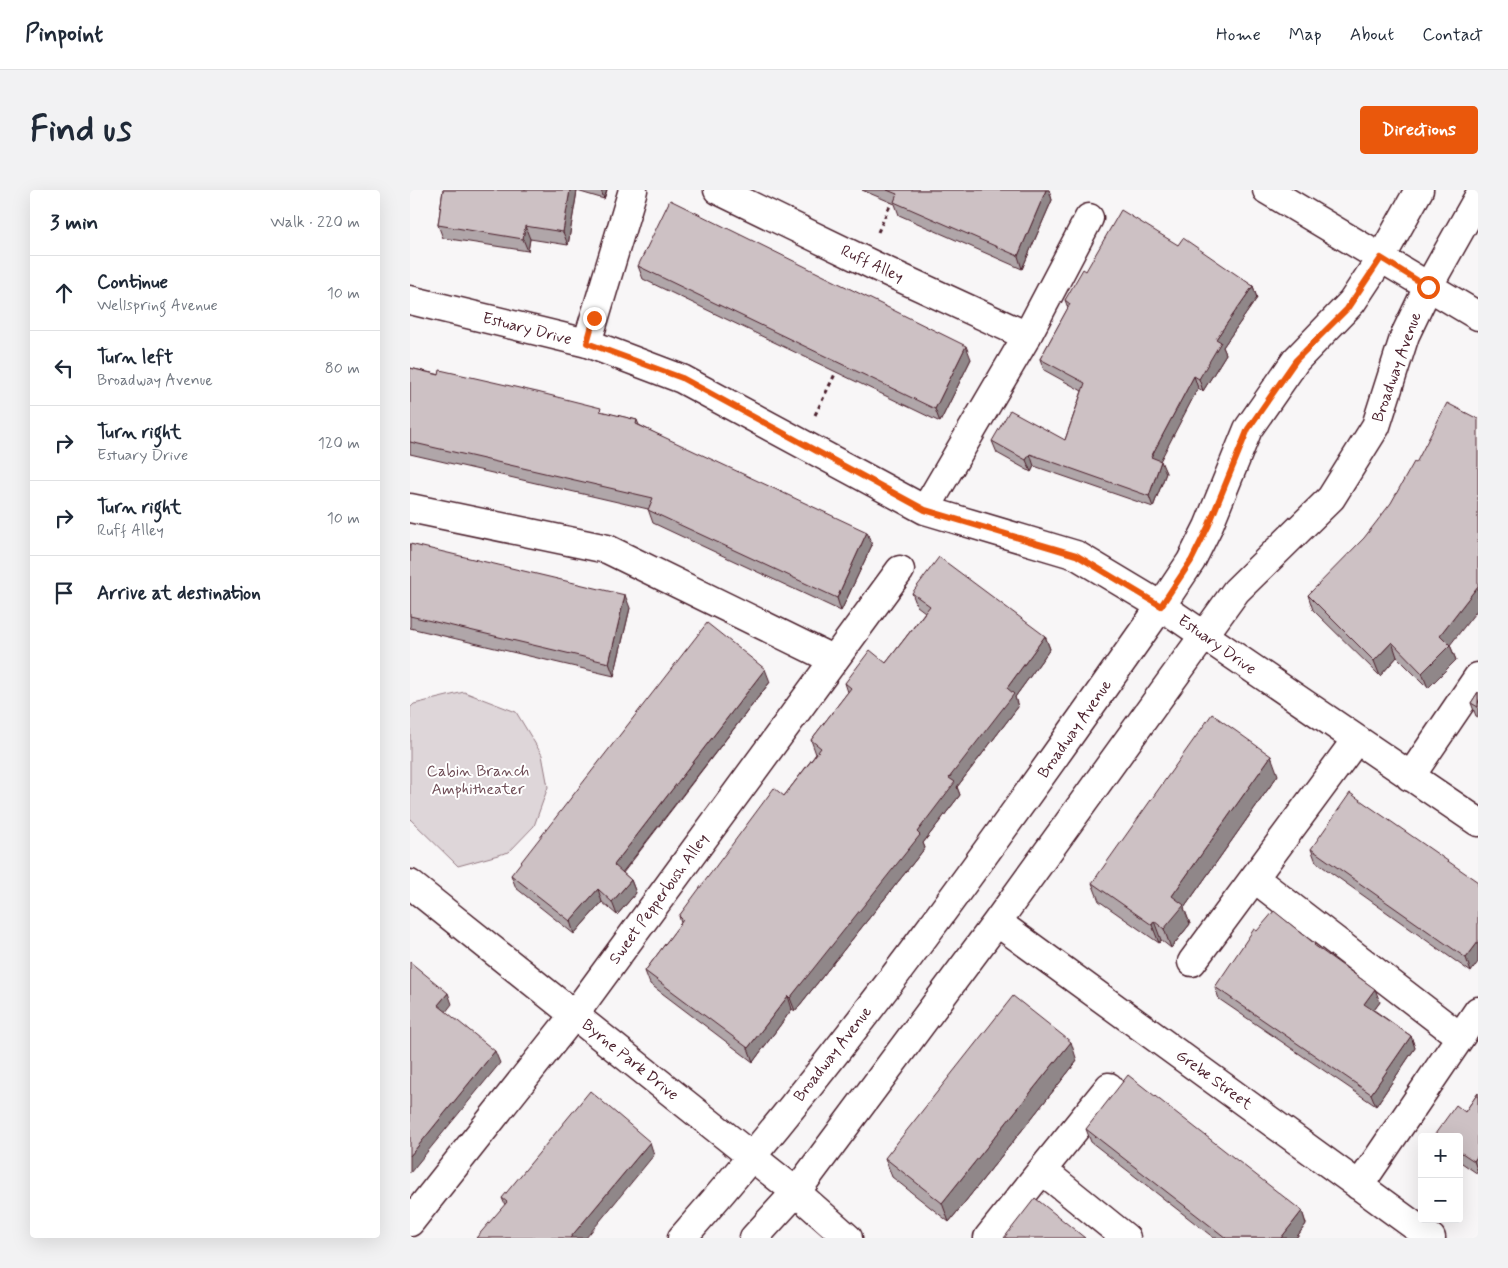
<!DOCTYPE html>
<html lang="en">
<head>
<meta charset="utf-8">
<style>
	body { margin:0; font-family:Mynerve,sans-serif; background:#f2f2f3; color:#1f2937 }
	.controls { position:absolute; right:15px; bottom:15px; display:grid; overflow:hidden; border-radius:5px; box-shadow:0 5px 20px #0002 }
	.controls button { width:45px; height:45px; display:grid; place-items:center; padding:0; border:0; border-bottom:1px solid #e0e1e3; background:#fff; color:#1f2937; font:25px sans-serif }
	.stop { position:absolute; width:15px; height:15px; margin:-11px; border:4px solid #ea580c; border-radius:50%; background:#fff }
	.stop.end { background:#ea580c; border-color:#fff; box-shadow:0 1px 5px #0008 }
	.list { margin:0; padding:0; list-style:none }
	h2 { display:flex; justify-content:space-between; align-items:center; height:65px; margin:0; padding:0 20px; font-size:21px }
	h2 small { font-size:16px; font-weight:400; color:#747a83 }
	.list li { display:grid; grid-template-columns:32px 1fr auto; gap:15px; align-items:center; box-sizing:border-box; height:75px; padding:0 20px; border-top:1px solid #e0e1e3 }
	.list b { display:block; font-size:19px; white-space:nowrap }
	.list p { margin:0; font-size:16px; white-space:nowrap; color:#747a83 }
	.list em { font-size:16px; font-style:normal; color:#747a83 }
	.icon { flex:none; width:28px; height:28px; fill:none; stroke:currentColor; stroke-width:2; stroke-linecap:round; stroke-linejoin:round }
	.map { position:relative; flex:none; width:1068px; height:1048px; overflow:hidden; border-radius:5px }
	header { display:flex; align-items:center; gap:30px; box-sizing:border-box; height:70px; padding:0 25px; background:#fff; border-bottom:1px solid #e0e1e3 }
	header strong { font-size:24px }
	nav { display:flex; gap:28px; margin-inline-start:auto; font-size:18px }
	.intro { display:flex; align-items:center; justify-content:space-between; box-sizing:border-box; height:120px; padding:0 30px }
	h1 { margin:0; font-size:35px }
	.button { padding:12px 22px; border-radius:5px; background:#ea580c; color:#fff; font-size:18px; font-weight:700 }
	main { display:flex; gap:30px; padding:0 30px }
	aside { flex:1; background:#fff; border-radius:5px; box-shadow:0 5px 20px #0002 }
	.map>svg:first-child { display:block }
	.green { fill:#ded6d9; stroke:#947a82 }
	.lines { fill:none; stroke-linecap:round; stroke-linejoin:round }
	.minor-casing { stroke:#4a1f2b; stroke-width:31 }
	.path { stroke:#4a1f2b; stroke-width:3; stroke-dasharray:4 4; stroke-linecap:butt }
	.minor { stroke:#fff; stroke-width:28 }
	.wall { fill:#b0a6a9; stroke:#4a1f2b }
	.shaded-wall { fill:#908789; stroke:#4a1f2b }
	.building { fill:#cdc1c4; stroke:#4a1f2b }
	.route { stroke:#ea580c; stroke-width:6 }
	.labels { text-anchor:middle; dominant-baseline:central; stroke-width:4; stroke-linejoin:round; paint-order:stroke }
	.street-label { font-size:16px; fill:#4a1f2b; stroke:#fff }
	.park-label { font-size:16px; fill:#6f4d56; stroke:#fff }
</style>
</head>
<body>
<header>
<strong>Pinpoint</strong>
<nav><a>Home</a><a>Map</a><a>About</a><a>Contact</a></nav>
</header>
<div class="intro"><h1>Find us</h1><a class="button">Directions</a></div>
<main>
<aside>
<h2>3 min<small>Walk · 220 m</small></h2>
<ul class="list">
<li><svg class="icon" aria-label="ahead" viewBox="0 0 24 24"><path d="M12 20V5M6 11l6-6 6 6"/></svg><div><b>Continue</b><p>Wellspring Avenue</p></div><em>10 m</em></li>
<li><svg class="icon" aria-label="left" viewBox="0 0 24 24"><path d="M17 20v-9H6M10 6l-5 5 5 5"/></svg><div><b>Turn left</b><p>Broadway Avenue</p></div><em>80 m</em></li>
<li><svg class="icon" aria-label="right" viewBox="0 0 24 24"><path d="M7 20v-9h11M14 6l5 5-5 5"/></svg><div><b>Turn right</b><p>Estuary Drive</p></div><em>120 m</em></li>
<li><svg class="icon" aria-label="right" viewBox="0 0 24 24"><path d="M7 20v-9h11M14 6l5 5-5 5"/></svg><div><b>Turn right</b><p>Ruff Alley</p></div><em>10 m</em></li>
<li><svg class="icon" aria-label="arrive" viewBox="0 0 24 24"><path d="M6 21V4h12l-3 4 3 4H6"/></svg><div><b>Arrive at destination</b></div></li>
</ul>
</aside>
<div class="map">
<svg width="1068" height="1048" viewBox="0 0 1068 1048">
	<rect width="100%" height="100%" fill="#f8f6f7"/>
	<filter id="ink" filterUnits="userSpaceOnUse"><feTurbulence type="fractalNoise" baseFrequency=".02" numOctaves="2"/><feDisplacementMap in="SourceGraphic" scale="10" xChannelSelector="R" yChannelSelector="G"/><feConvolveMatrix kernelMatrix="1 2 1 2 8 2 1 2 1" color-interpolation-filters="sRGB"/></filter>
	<g filter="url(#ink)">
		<!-- green -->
		<path class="green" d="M 54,502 L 106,522 L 132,565 L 138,597 L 124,636 L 99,662 L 48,676 L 0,629 L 0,518 L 4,514 Z"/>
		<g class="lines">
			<defs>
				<path id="minor" d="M 308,0 L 463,75 L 617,146
					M 857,0 L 1068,126
					M 0,110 L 177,153 L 272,189 L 515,320 L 666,365 L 751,416 L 1068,632
					M 177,153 L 223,0
					M 0,318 L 197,359 L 424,470
					M 515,320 L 617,146 L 679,28
					M 1000,587 L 1068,487
					M 844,688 L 1049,846
					M 0,694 L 386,1002 L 438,1048
					M 587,732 L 1021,1048
					M 782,772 L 946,550
					M 632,980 L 699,897
					M 949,996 L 1068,821
					M 0,1032 L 164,825 L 490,380
					M 272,1048 C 447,849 599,632 751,416 L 781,371 L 798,337 L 838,239 L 886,170 L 942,112 L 971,68 L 1009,0
					M 344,1048 L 386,1002 L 587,732 L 826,401 L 921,308 L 966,236 L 995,145 L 1018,97 L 1068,8
					M 578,1048 L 632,980 L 716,1048"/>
			</defs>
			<!-- minor casing -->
			<use href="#minor" class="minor-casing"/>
			<!-- path -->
			<path class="path" d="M 468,42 L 483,9
				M 405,225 L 428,178"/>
			<!-- minor -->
			<use href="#minor" class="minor"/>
		</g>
		<!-- wall -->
		<path class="wall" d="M 33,0 L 197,0 L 194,9 L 167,1 L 158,55 L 120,49 L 118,61 L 33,48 L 28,35 Z
			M 452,0 L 639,0 L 642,10 L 612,79 L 489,25 L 485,14 Z
			M 768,55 L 843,96 L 847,108 L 813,157 L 816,164 L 793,201 L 788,198 L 750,270 L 756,283 L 743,317 L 624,276 L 621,282 L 587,263 L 582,251 L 655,250 L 672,201 L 634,180 L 630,169 L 658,118 L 655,110 L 676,81 Z
			M 228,76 L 561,169 L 530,232 L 233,89 Z
			M 0,178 L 227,230 L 229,235 L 462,355 L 431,421 L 243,333 L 238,319 L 0,264 Z
			M 0,354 L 220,418 L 204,486 L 0,438 Z
			M 502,403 L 635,446 L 640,459 L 605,507 L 608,517 L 547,597 L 550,605 L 513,653 L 515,658 L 385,821 L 382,819 L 343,872 L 240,794 L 235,781 L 271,733 L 269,726 L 374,606 L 406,564 L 401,550 L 438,502 L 435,493 L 476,473 L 515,422 L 507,416 Z
			M 898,405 L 1040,455 L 1046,470 L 1018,498 L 987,467 L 970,486 L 903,420 Z
			M 360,492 L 213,683 L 221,690 L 226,703 L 207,725 L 192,712 L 164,744 L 106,698 L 101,685 Z
			M 1068,502 L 1068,527 L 1066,526 L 1061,513 Z
			M 868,585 L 774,718 L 780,734 L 761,758 L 751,750 L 749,753 L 689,711 L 682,693 Z
			M 901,659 L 1068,692 L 1061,782 L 906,672 Z
			M 847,741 L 907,757 L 970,812 L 964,820 L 1001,846 L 1005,858 L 966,916 L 809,809 L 805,797 Z
			M 667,871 L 539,1032 L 482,987 L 475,968 Z
			M 1068,903 L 1068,984 L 1049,971 L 1049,947 L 1026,947 L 1025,944 L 1055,922 Z
			M 676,939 L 892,1021 L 896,1034 L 886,1048 L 804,1048 L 681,952 Z
			M 244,965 L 95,1015 L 92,1008 Z"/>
		<!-- shaded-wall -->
		<path class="shaded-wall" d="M 160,0 L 166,0 L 167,1 L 158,55 L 153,42 Z
			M 191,0 L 197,0 L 194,9 Z
			M 636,0 L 639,0 L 642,10 L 612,79 L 608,66 Z
			M 115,36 L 120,49 L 118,61 L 113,49 Z
			M 843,96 L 847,108 L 813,157 L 816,164 L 793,201 L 789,189 L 806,149 Z
			M 556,156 L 561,169 L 530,232 L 525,219 Z
			M 784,186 L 788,198 L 746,279 L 741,267 Z
			M 620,264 L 624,276 L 621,282 L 616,270 Z
			M 751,271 L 756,283 L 743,317 L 739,306 Z
			M 457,342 L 462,355 L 431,421 L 427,408 Z
			M 1068,396 L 1068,419 L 1040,455 L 1046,470 L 1018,498 L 1012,483 L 1030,445 Z
			M 215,405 L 220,418 L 204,486 L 199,473 Z
			M 635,446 L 640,459 L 605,507 L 608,517 L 547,597 L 550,605 L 513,653 L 515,658 L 385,821 L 380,808 L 507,642 L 539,588 L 597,498 Z
			M 982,452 L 987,467 L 970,486 L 964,471 Z
			M 355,479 L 360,492 L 208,688 L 204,675 Z
			M 861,566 L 868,585 L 774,718 L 780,734 L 761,758 L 754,739 L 762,706 Z
			M 221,690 L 226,703 L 207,725 L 202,712 Z
			M 188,699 L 192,712 L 164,744 L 160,731 Z
			M 744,731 L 751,750 L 749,753 L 742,735 Z
			M 1068,752 L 1068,772 L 1061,782 L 1056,768 Z
			M 965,799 L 970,812 L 959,827 L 954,814 Z
			M 38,803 L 42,814 L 32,827 L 28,815 Z
			M 378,806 L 382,819 L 343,872 L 338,858 Z
			M 1001,846 L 1005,858 L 966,916 L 961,904 Z
			M 661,852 L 667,871 L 539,1032 L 532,1013 Z
			M 85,861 L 90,873 L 0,983 L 0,966 Z
			M 240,952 L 244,965 L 176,1048 L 160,1048 Z
			M 1068,965 L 1068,982 L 1064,971 Z
			M 892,1021 L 896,1034 L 886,1048 L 871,1048 Z"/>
		<!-- building -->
		<path class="building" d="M 33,0 L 160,0 L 153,42 L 115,36 L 113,49 L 28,35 Z
			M 477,0 L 636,0 L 608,66 L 484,12 L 487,4 Z
			M 260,10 L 556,156 L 525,219 L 228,76 Z
			M 711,20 L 768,55 L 773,48 L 843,96 L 806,149 L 811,152 L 789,189 L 784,186 L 741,267 L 751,271 L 739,306 L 620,264 L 616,270 L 582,251 L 600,220 L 655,250 L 675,193 L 630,169 L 660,114 L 655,110 L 673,79 L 676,81 Z
			M 0,178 L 29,185 L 30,180 L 127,202 L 191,218 L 190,221 L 227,230 L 226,234 L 457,342 L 427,408 L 238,320 L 243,308 L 0,252 Z
			M 1037,213 L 1068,229 L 1068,396 L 1030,445 L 1040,455 L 1012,483 L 982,452 L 964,471 L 898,405 L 954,348 L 981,313 L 1004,272 L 1006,273 Z
			M 0,354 L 215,405 L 199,473 L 0,426 Z
			M 529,367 L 635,446 L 597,498 L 604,504 L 539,588 L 545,592 L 507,642 L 510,645 L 380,808 L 378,806 L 338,858 L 235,781 L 273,730 L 269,726 L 364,598 L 374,606 L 411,558 L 401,550 L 441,498 L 435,493 L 460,460 L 476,473 L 520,416 L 502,403 Z
			M 297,433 L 355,479 L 204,675 L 221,690 L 202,712 L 188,699 L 160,731 L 101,685 Z
			M 1068,502 L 1068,517 L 1061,513 Z
			M 802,524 L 861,566 L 762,706 L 774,715 L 754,739 L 744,731 L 742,735 L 682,693 Z
			M 940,603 L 1068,692 L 1068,752 L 1056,768 L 901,659 Z
			M 864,721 L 905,754 L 904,755 L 965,799 L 954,814 L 1001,846 L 961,904 L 805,797 L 844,739 L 847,741 Z
			M 0,772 L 38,803 L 28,815 L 85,861 L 0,966 Z
			M 603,806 L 661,852 L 532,1013 L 475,968 Z
			M 718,885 L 892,1021 L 871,1048 L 816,1048 L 676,939 Z
			M 180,901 L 240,952 L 160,1048 L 66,1048 L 97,1012 L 92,1008 Z
			M 1068,903 L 1068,965 L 1064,971 L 1049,961 L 1049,947 L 1029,947 L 1025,944 L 1046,915 L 1055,922 Z
			M 625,1008 L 675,1048 L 594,1048 Z"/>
	</g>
	<g class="lines" filter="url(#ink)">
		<!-- route -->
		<path class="route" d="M 184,128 L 177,153 L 272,188 L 515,320 L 666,365 L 751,416 L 781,371 L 798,337 L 838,239 L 886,170 L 937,119 L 971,68 L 1018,97"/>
	</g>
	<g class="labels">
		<!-- street labels -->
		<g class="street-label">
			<text transform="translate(462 74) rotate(25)">Ruff Alley</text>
			<text transform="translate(117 139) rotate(14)">Estuary Drive</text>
			<text transform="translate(987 177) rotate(-70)">Broadway Avenue</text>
			<text transform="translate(807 455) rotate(35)">Estuary Drive</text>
			<text transform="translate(665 539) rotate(-55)">Broadway Avenue</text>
			<text transform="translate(249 709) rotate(-54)">Sweet Pepperbush Alley</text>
			<text transform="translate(423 864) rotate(-52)">Broadway Avenue</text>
			<text transform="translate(220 870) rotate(39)">Byrne Park Drive</text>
			<text transform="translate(804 890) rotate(36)">Grebe Street</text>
		</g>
		<!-- park labels -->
		<g class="park-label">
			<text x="68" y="581">Cabin Branch<tspan x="68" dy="18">Amphitheater</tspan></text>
		</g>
	</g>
</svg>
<div class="controls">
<button>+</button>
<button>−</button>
</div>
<div class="stop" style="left:1018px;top:97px"></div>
<div class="stop end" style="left:184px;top:128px"></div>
</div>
</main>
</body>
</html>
